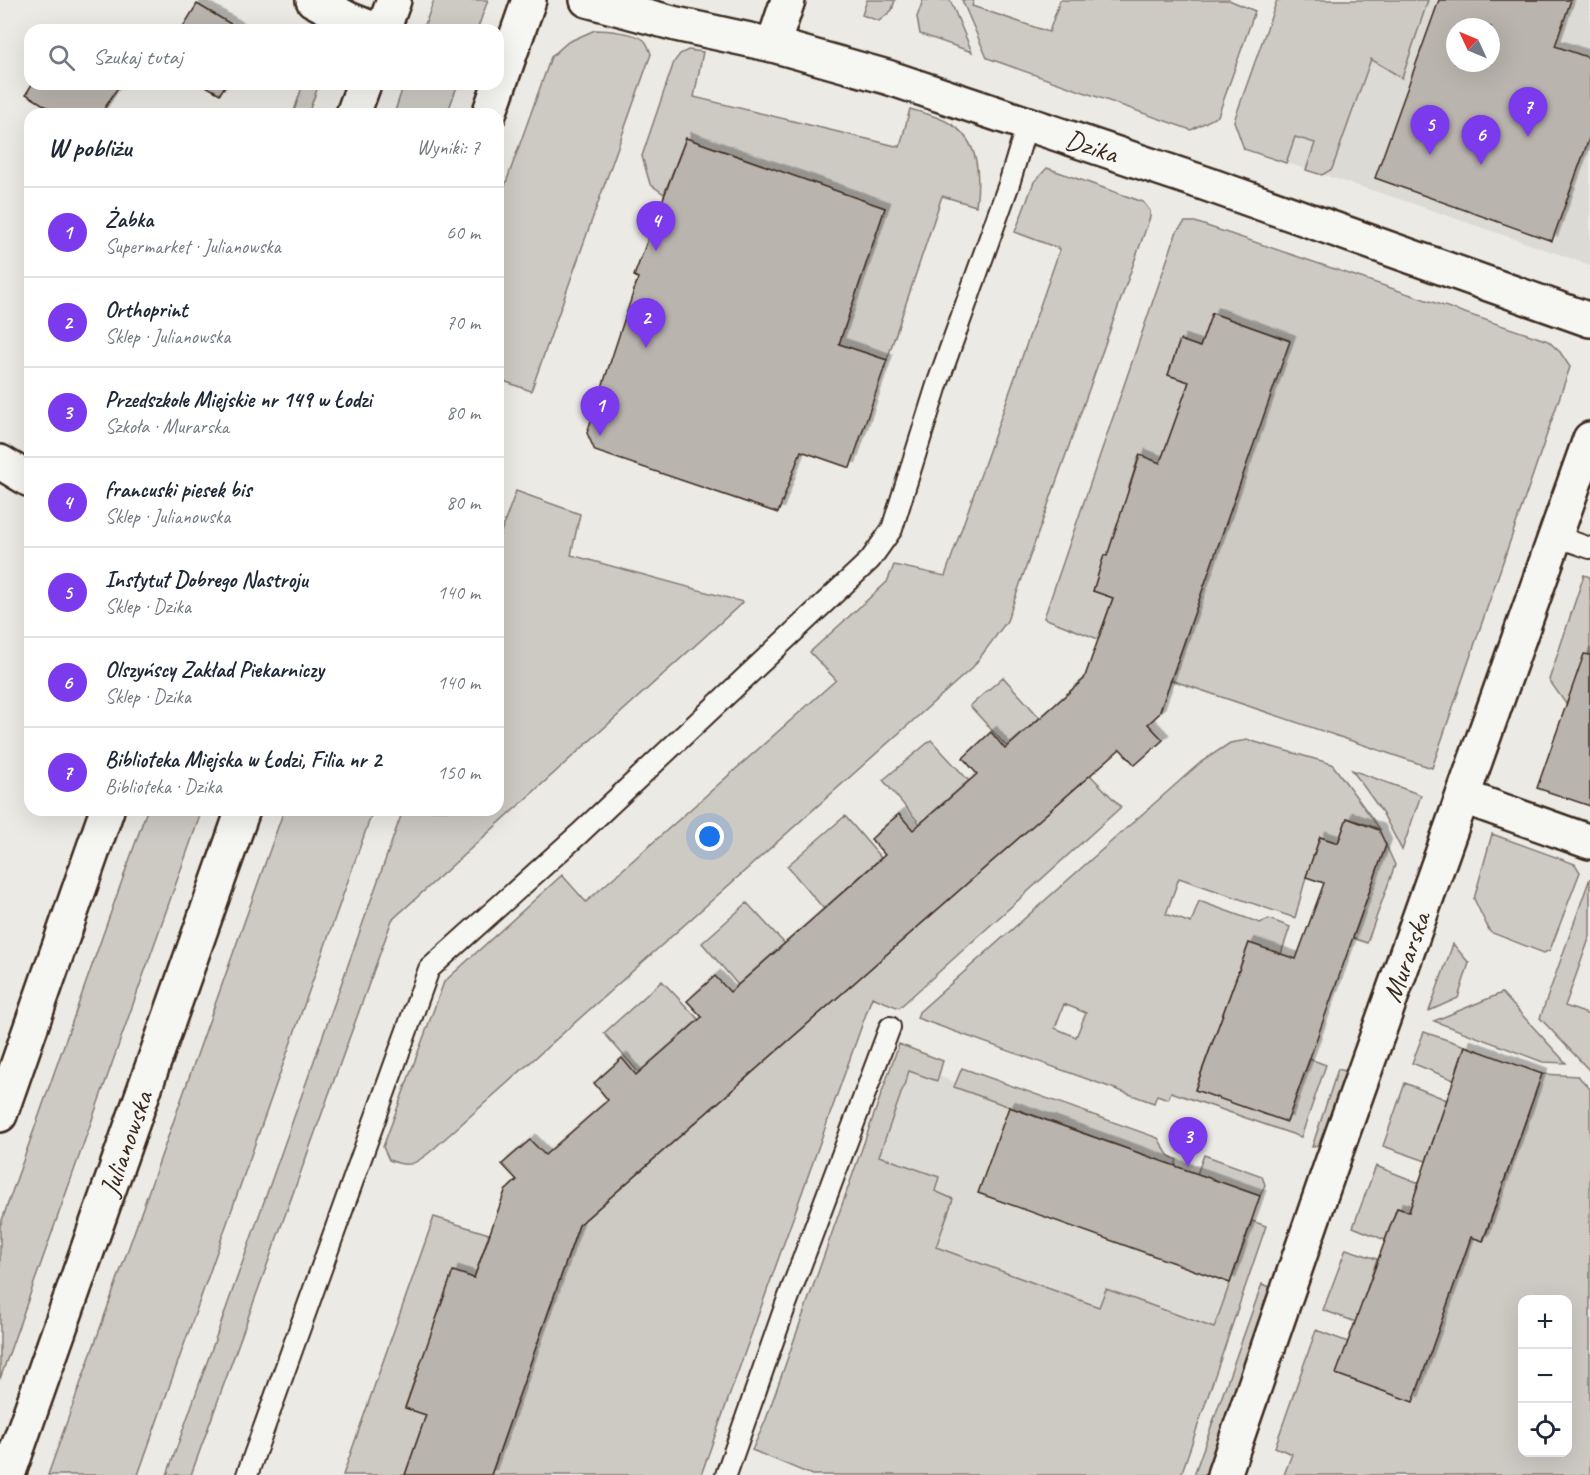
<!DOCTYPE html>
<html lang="pl">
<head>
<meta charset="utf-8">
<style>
	body { margin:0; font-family:Caveat,sans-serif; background:#f6f6f7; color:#1f2937 }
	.controls { position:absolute; right:18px; bottom:18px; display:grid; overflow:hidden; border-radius:12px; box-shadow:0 6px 24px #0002 }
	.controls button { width:54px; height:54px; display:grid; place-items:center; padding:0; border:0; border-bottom:2px solid #e0e1e3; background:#fff; color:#1f2937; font:30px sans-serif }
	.compass { position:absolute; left:1446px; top:18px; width:54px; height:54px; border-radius:50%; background:#fff; box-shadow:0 6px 24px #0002; rotate:314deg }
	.you { position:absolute; left:710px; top:837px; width:21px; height:21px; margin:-15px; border:4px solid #fff; border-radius:50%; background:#1a73e8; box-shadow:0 0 0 9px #1a73e833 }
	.badge { display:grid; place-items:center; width:39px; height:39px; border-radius:50%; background:#7c3aed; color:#fff; font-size:20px; font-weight:700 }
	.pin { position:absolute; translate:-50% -50px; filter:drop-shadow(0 2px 3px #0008) }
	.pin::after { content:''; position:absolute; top:32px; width:21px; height:18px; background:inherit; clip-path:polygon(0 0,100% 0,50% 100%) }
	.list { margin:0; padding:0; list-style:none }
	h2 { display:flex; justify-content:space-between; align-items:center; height:78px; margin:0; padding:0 24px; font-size:26px }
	h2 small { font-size:20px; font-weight:400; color:#747a83 }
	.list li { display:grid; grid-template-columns:39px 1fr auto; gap:18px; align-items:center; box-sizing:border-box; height:90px; padding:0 24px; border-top:2px solid #e0e1e3 }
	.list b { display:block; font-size:22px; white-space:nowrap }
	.list p { margin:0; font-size:20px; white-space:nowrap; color:#747a83 }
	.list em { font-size:20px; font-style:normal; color:#747a83 }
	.icon { flex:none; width:33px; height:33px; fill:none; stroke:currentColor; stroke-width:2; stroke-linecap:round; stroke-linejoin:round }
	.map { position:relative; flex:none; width:1590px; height:1475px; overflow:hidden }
	.search { position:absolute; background:#fff; box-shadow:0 6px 24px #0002; left:24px; top:24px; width:480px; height:66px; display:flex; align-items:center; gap:15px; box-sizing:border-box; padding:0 21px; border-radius:18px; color:#747a83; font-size:22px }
	.panel { position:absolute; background:#fff; box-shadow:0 6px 24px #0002; left:24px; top:108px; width:480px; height:708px; border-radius:18px }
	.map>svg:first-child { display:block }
	.built { fill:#dcdad4; fill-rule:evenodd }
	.green { fill:#cdcac4; stroke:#847a71; stroke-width:1.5; fill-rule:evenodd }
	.building { fill:#bab4ae; stroke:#3b2a1e; stroke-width:1.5; fill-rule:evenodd; filter:url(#shadow) }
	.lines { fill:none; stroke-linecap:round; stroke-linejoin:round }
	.lane-casing { stroke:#3b2a1e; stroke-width:24 }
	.street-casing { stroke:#3b2a1e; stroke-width:38 }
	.secondary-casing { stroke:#3b2a1e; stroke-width:38 }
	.lane { stroke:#f6f6f2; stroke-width:20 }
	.street { stroke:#f6f6f2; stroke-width:33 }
	.secondary { stroke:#f6f6f2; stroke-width:33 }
	.labels { text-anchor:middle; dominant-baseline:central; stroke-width:6; stroke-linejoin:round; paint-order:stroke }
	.street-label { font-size:28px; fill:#3b2a1e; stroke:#f6f6f2 }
</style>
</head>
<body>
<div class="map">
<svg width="1590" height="1475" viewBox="0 0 1590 1475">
	<defs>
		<filter id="shadow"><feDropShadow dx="5.5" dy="-5.5" stdDeviation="0" flood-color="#0004"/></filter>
	</defs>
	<rect width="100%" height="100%" fill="#ebeae5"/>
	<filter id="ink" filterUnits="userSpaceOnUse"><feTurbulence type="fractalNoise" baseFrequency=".0167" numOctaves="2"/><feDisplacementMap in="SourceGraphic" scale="12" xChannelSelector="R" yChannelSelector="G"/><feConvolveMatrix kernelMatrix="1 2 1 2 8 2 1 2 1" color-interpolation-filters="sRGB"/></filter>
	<g filter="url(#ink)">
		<!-- built -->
		<path class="built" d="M 1277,0 L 1590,0 L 1590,265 L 1405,201 L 1244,149 L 1234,121 ZM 1455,27 L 1491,27 L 1491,63 L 1455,63 Z
			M 911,1066 L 1097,1134 L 1176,1162 L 1177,1160 L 1200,1168 L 1199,1170 L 1262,1192 L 1162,1475 L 784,1430 Z"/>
		<!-- green -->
		<path class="green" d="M 434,0 L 488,0 L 477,30 L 423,30 Z
			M 867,0 L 895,0 L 892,10 L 879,21 L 862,15 Z
			M 923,0 L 950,0 L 972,52 L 920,34 L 917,17 Z
			M 962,0 L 974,0 L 972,6 L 1049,32 L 1060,0 L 1229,0 L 1255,11 L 1218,116 L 1191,130 L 987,58 Z
			M 1277,0 L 1428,0 L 1402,78 L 1371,59 L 1332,169 L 1322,175 L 1306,170 L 1315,143 L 1295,137 L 1286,163 L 1244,149 L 1234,121 Z
			M 595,30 C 606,30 636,33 644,40 C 648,44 649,49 651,54 L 531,391 L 498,379 L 498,205 L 551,57 L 568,42 Z
			M 688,50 L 703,52 L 694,97 L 900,147 L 910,109 C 923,113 939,116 951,124 C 980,142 980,176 976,206 L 942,196 L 887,360 L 839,344 L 885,208 L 686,138 L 664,194 L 650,184 L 642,156 L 674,62 L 680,54 Z
			M 303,84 L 319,84 L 308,114 L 293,114 Z
			M 404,84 L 458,84 L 447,114 L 394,114 Z
			M 1047,168 L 1143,202 L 1150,211 L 1150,217 L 1007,621 L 973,667 L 430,1152 C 414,1165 409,1168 389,1160 L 383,1147 L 444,982 L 562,875 L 586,902 L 836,680 L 810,652 L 887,582 L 894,565 L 945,576 L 1060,249 L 1015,232 L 1034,182 Z
			M 1185,222 L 1195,222 L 1548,341 L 1560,352 L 1570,367 L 1432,768 L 1171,680 L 1289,340 L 1212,313 L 1200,347 L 1180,340 L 1168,375 L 1189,382 L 1160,463 L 1139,455 L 1128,490 L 1148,498 L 1125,562 L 1105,555 L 1093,591 L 1113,598 L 1098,639 L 1044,618 L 1177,231 Z
			M 516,491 L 580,514 L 571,555 L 743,602 L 392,920 L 191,1475 L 167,1475 L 403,810 L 498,810 L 498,540 Z
			M 1584,575 L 1590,577 L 1590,713 L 1566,704 L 1549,680 Z
			M 1003,677 L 1040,718 L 1007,747 L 970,706 Z
			M 931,740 L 969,781 L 920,824 L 883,780 Z
			M 1248,740 L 1332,764 L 1380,829 L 1347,818 L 1338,843 L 1320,837 L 1306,877 L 1295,918 L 1179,878 L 1166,914 L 1191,923 L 1199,901 L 1260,923 L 1269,919 L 1290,927 L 1281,954 L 1249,943 L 1195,1089 L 1287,1122 L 1310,1059 L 1326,1065 L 1301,1137 L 1171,1092 L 1168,1099 L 1157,1095 L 1154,1103 L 917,1018 L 919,1012 L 1201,762 L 1230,743 ZM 1064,1004 L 1086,1013 L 1076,1037 L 1055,1028 Z
			M 1352,770 L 1421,795 L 1402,850 L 1382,812 Z
			M 1090,775 L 1121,807 L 899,1008 L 872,997 L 701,1475 L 491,1475 L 579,1225 Z
			M 147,810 L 202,810 L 0,1379 L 0,1226 Z
			M 284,810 L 373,810 L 138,1475 L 48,1475 Z
			M 845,816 L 881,858 L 824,909 L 787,866 Z
			M 1492,834 L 1575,864 L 1580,872 L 1550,950 L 1544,953 L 1490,932 L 1474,899 Z
			M 1386,845 L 1395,865 L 1367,943 L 1353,938 Z
			M 1590,878 L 1590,936 L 1565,1006 L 1590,1015 L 1590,1071 L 1540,1018 Z
			M 747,903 L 785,944 L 738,985 L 702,943 Z
			M 1453,944 L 1469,963 L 1458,998 L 1429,1011 Z
			M 662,981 L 699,1020 L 639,1073 L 604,1033 Z
			M 1502,993 L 1566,1063 L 1543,1062 L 1434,1021 Z
			M 1424,1032 L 1465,1046 L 1454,1080 L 1412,1063 Z
			M 899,1044 L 943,1061 L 937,1081 L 909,1071 L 879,1156 L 939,1177 L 935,1191 L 953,1199 L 936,1247 L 1099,1307 L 1106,1289 L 1214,1328 L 1252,1221 L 1266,1226 L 1181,1475 L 812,1475 L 752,1450 L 765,1422 Z
			M 962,1068 L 1158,1138 L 1168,1155 L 1177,1160 L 1175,1166 L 954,1087 Z
			M 1338,1069 L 1349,1072 L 1323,1144 L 1312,1147 Z
			M 1542,1074 L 1578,1076 L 1590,1089 L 1590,1475 L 1284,1475 L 1292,1454 L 1275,1447 L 1316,1330 L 1348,1342 L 1337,1374 L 1413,1401 L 1471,1237 L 1484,1240 ZM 1522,1300 L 1568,1300 L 1568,1452 L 1522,1452 Z
			M 1405,1083 L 1447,1100 L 1426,1161 L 1383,1146 Z
			M 1204,1155 L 1262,1176 L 1265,1185 L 1260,1196 L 1197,1174 Z
			M 1376,1166 L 1419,1183 L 1409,1212 L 1397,1208 L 1385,1240 L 1353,1227 Z
			M 434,1217 L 489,1234 L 474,1278 L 453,1272 L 440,1307 L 438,1380 L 417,1373 L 405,1407 L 426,1415 L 405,1475 L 343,1475 Z
			M 1346,1249 L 1377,1259 L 1356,1322 L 1323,1310 Z
			M 1262,1284 L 1273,1288 L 1206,1475 L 1194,1475 Z"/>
		<!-- building -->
		<path class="building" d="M 1439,0 L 1571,0 L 1555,46 L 1590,58 L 1590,136 L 1552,241 L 1375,178 ZM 1455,27 L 1491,27 L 1491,63 L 1455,63 Z
			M 197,4 L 241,30 L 181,30 Z
			M 32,84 L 120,84 L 101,114 L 58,114 L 26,94 Z
			M 202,84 L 226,84 L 220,94 Z
			M 686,138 L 885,208 L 839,344 L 887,360 L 850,468 L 801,451 L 778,513 L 595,451 L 587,433 L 638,278 L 634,276 Z
			M 1212,313 L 1290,341 L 1159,714 L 1148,724 L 1163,740 L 1135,765 L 1120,749 L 579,1225 L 491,1475 L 405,1475 L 426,1415 L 405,1408 L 453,1271 L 474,1278 L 505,1191 L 517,1180 L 502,1164 L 530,1140 L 545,1155 L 608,1100 L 594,1083 L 622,1058 L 636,1075 L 702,1017 L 687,1001 L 715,976 L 730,992 L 885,855 L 871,839 L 885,826 L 899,814 L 913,830 L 977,774 L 963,758 L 991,732 L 1005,749 L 1084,679 L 1113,598 L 1093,591 L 1104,555 L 1107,556 L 1140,455 L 1160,463 L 1189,382 L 1168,375 L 1180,340 L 1200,347 Z
			M 1584,654 L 1590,655 L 1590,806 L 1537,788 Z
			M 1347,818 L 1379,830 L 1386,845 L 1287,1122 L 1195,1090 L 1249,943 L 1296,959 L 1324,883 L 1306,877 L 1320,837 L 1338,843 Z
			M 1465,1046 L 1542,1074 L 1483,1241 L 1471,1237 L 1413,1402 L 1336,1374 L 1397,1208 L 1409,1212 Z
			M 1009,1107 L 1260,1196 L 1230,1283 L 978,1193 Z"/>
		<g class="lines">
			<defs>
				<path id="lane" d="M 1555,536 L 1590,548
					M 247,1475 L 429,969 L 579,834 L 870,560 L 892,529 L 937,385 L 1009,184 L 1027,124
					M 726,1475 L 785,1307 L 890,1027"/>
				<g id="street">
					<path d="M 313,0 L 348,19 L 376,30"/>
					<path id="s1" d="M 587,0 L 676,24 L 773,45 L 887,77 L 1204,183 L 1590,320"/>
					<path d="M 773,45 L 788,0"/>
					<path d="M 0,462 L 30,480"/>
					<path d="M 1464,797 L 1590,842"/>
					<path id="s2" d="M 1224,1475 L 1328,1174 L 1590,439"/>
				</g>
				<g id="secondary">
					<path d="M 383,30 L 394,0"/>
					<path d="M 353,114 L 364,84"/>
					<path d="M 489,114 L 529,0"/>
					<path d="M 0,1115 L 107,810"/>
					<path id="s3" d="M 8,1475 L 243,810"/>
				</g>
			</defs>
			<!-- lane casing -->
			<use href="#lane" class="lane-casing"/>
			<!-- street casing -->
			<use href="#street" class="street-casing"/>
			<!-- secondary casing -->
			<use href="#secondary" class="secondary-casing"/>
			<!-- lane -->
			<use href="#lane" class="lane"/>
			<!-- street -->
			<use href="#street" class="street"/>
			<!-- secondary -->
			<use href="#secondary" class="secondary"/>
		</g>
	</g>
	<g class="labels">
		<!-- street labels -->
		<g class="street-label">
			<text stroke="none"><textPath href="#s1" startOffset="526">Dzika</textPath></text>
			<text stroke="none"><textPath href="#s2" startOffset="549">Murarska</textPath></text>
			<text stroke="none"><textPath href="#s3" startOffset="352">Julianowska</textPath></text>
		</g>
	</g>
</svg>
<div class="controls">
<button>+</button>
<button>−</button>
<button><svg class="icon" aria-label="locate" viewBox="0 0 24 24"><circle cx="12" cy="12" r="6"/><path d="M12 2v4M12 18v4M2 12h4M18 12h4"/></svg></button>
</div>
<svg class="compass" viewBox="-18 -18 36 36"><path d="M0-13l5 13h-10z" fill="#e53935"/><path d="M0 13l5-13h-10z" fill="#747a83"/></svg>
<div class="you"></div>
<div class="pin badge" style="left:600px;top:436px">1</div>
<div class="pin badge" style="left:646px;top:348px">2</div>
<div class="pin badge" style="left:1188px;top:1167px">3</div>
<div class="pin badge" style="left:656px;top:251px">4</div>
<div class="pin badge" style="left:1430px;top:155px">5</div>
<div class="pin badge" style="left:1481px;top:165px">6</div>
<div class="pin badge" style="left:1528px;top:137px">7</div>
<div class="search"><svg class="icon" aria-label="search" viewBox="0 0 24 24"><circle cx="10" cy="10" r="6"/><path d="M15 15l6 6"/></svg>Szukaj tutaj</div>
<section class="panel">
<h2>W pobliżu<small>Wyniki: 7</small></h2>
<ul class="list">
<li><span class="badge">1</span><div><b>Żabka</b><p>Supermarket · Julianowska</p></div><em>60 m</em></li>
<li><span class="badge">2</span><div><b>Orthoprint</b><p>Sklep · Julianowska</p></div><em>70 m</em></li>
<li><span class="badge">3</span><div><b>Przedszkole Miejskie nr 149 w Łodzi</b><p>Szkoła · Murarska</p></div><em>80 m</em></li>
<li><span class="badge">4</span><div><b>francuski piesek bis</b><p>Sklep · Julianowska</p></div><em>80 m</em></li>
<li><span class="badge">5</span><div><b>Instytut Dobrego Nastroju</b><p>Sklep · Dzika</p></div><em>140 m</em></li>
<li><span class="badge">6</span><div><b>Olszyńscy Zakład Piekarniczy</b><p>Sklep · Dzika</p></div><em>140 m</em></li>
<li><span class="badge">7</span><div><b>Biblioteka Miejska w Łodzi, Filia nr 2</b><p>Biblioteka · Dzika</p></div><em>150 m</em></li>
</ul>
</section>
</div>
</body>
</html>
